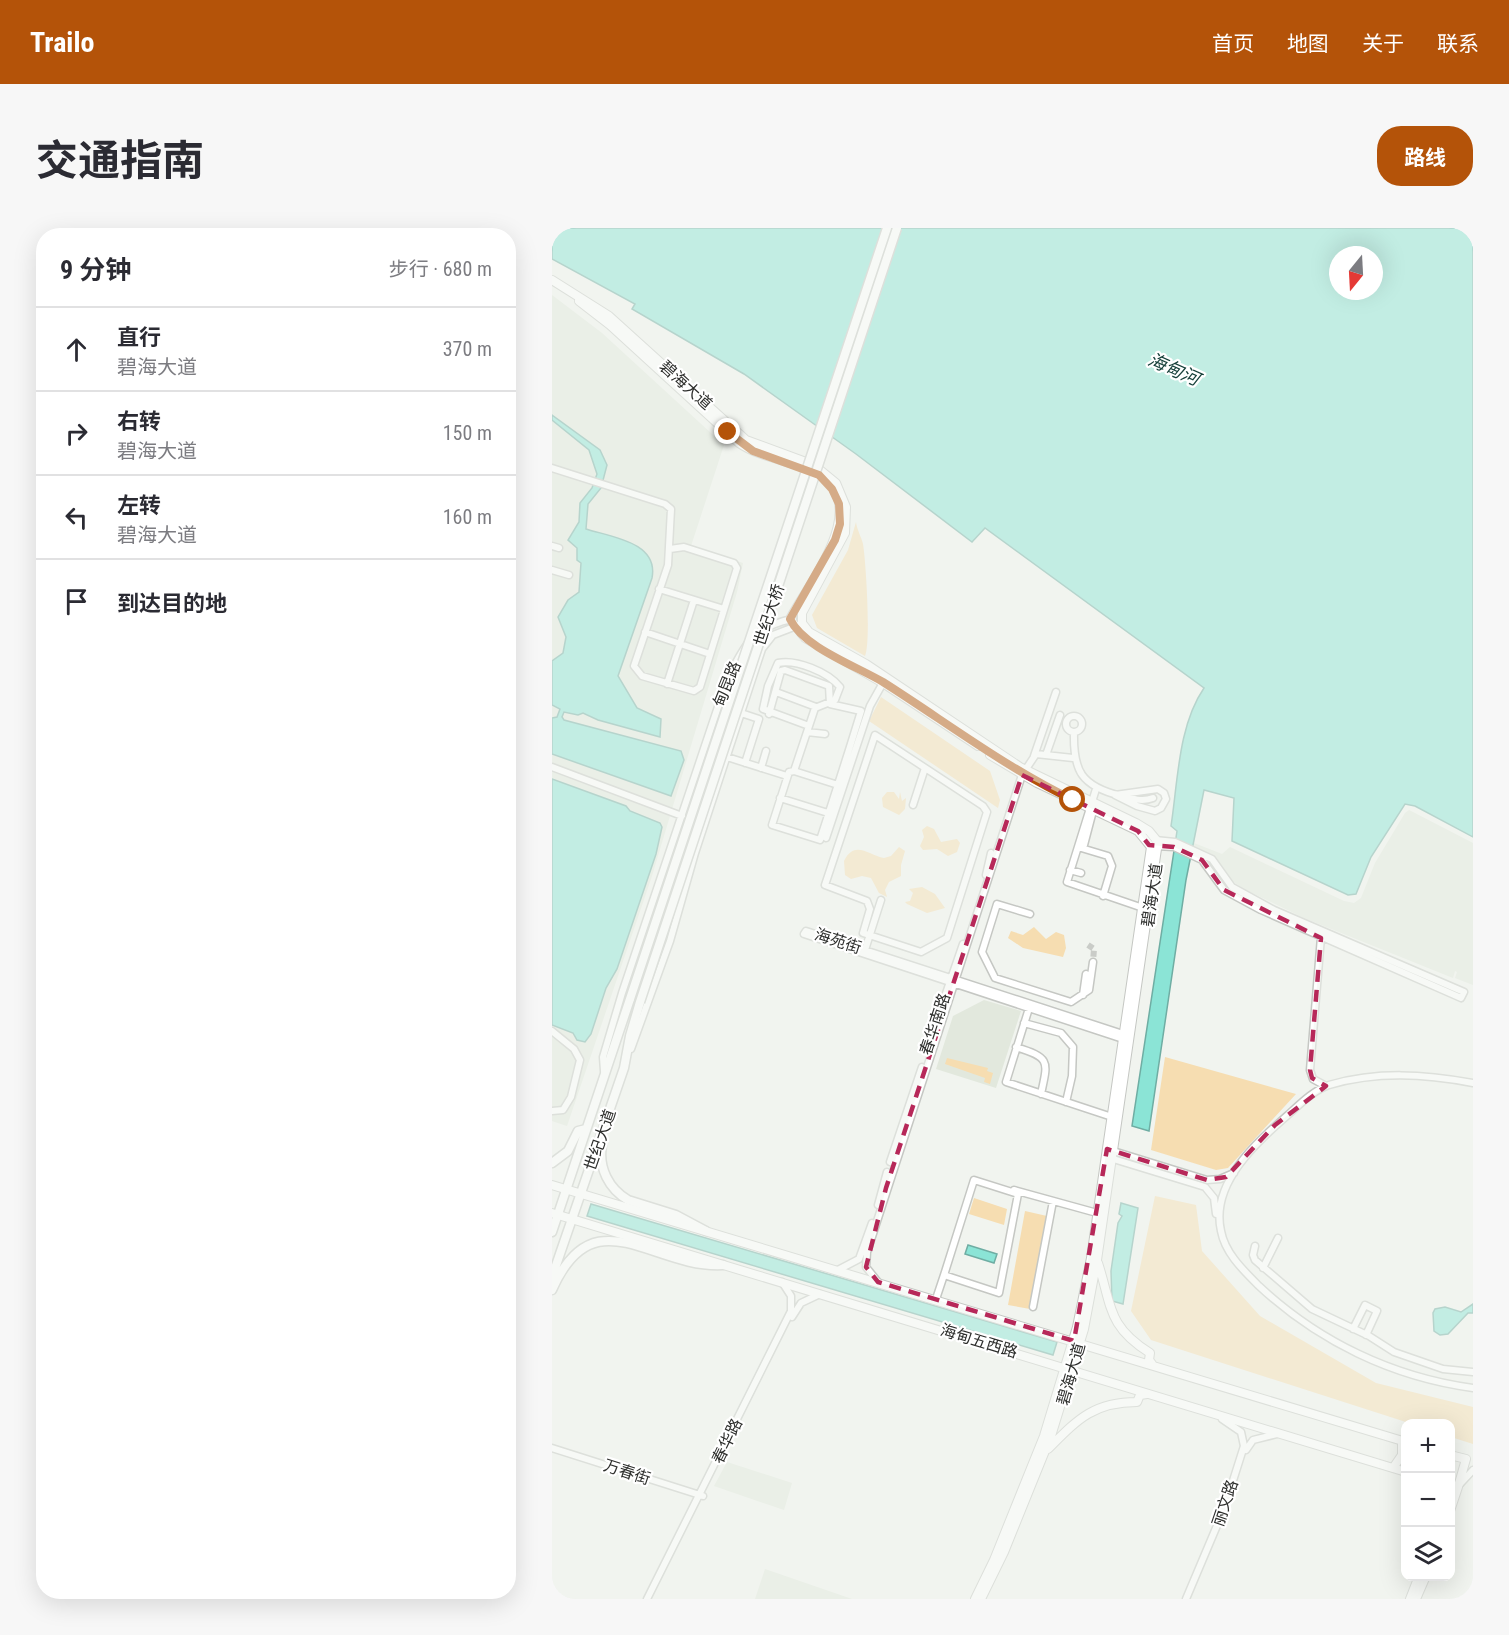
<!DOCTYPE html>
<html lang="zh">
<head>
<meta charset="utf-8">
<style>
	body { margin:0; font-family:"Roboto Condensed","Noto Sans SC",sans-serif; background:#f7f7f7; color:#2b2b33 }
	.controls { position:absolute; right:18px; bottom:18px; display:grid; overflow:hidden; border-radius:12px; box-shadow:0 6px 24px #0002 }
	.controls button { width:54px; height:54px; display:grid; place-items:center; padding:0; border:0; border-bottom:2px solid #e1e1e2; background:#fff; color:#2b2b33; font:30px sans-serif }
	.compass { position:absolute; left:777px; top:18px; width:54px; height:54px; border-radius:50%; background:#fff; box-shadow:0 6px 24px #0002; rotate:198deg }
	.stop { position:absolute; width:18px; height:18px; margin:-14px; border:4px solid #b45309; border-radius:50%; background:#fff }
	.stop.end { background:#b45309; border-color:#fff; box-shadow:0 2px 6px #0008 }
	.list { margin:0; padding:0; list-style:none }
	h2 { display:flex; justify-content:space-between; align-items:center; height:78px; margin:0; padding:0 24px; font-size:26px }
	h2 small { font-size:20px; font-weight:400; color:#7c7c81 }
	.list li { display:grid; grid-template-columns:39px 1fr auto; gap:18px; align-items:center; box-sizing:border-box; height:84px; padding:0 24px; border-top:2px solid #e1e1e2 }
	.list b { display:block; font-size:22px; white-space:nowrap }
	.list p { margin:0; font-size:20px; white-space:nowrap; color:#7c7c81 }
	.list em { font-size:20px; font-style:normal; color:#7c7c81 }
	.icon { flex:none; width:33px; height:33px; fill:none; stroke:currentColor; stroke-width:2; stroke-linecap:round; stroke-linejoin:round }
	.map { position:relative; flex:none; width:921px; height:1371px; overflow:hidden; border-radius:24px }
	header { display:flex; align-items:center; gap:36px; box-sizing:border-box; height:84px; padding:0 30px; background:#b45309; color:#fff }
	header strong { font-size:28px }
	nav { display:flex; gap:33px; margin-inline-start:auto; font-size:21px }
	.intro { display:flex; align-items:center; justify-content:space-between; box-sizing:border-box; height:144px; padding:0 36px }
	h1 { margin:0; font-size:42px }
	.button { padding:15px 27px; border-radius:24px; background:#b45309; color:#fff; font-size:21px; font-weight:700 }
	main { display:flex; gap:36px; padding:0 36px }
	aside { flex:1; background:#fff; border-radius:24px; box-shadow:0 6px 24px #0002 }
	.map>svg:first-child { display:block }
	.built { fill:#e2e8dd }
	.green { fill:#f6ddb1 }
	.water { fill:#8be4d6; stroke:#6fada3; stroke-width:1.5; fill-rule:evenodd }
	.lines { fill:none; stroke-linecap:round; stroke-linejoin:round }
	.minor-tunnel { stroke:#caccc8; stroke-width:6; stroke-dasharray:6 3; stroke-linecap:butt }
	.minor-casing { stroke:#c5c7c3; stroke-width:9 }
	.major-casing { stroke:#c5c7c3; stroke-width:10 }
	.highway-casing { stroke:#c5c7c3; stroke-width:11 }
	.minor { stroke:#fff; stroke-width:6 }
	.major { stroke:#fff; stroke-width:8 }
	.highway { stroke:#fff; stroke-width:8 }
	.highway-bridge-casing { stroke:#c5c7c3; stroke-width:11; stroke-linecap:butt }
	.highway-bridge { stroke:#fff; stroke-width:8 }
	.route { stroke:#b45309; stroke-width:8 }
	.marked { fill:none; stroke:#b72859; stroke-width:4.5; stroke-dasharray:12 8; stroke-linejoin:round }
	.labels { text-anchor:middle; dominant-baseline:central; stroke-width:4.5; stroke-linejoin:round; paint-order:stroke }
	.street-label { font-size:16px; fill:#2d2e2c; stroke:#fff }
	.water-label { font-size:18px; font-style:italic; fill:#16403a; stroke:#fff }
</style>
</head>
<body>
<header>
<strong>Trailo</strong>
<nav><a>首页</a><a>地图</a><a>关于</a><a>联系</a></nav>
</header>
<div class="intro"><h1>交通指南</h1><a class="button">路线</a></div>
<main>
<aside>
<h2>9 分钟<small>步行 · 680 m</small></h2>
<ul class="list">
<li><svg class="icon" aria-label="ahead" viewBox="0 0 24 24"><path d="M12 20V5M6 11l6-6 6 6"/></svg><div><b>直行</b><p>碧海大道</p></div><em>370 m</em></li>
<li><svg class="icon" aria-label="right" viewBox="0 0 24 24"><path d="M7 20v-9h11M14 6l5 5-5 5"/></svg><div><b>右转</b><p>碧海大道</p></div><em>150 m</em></li>
<li><svg class="icon" aria-label="left" viewBox="0 0 24 24"><path d="M17 20v-9H6M10 6l-5 5 5 5"/></svg><div><b>左转</b><p>碧海大道</p></div><em>160 m</em></li>
<li><svg class="icon" aria-label="arrive" viewBox="0 0 24 24"><path d="M6 21V4h12l-3 4 3 4H6"/></svg><div><b>到达目的地</b></div></li>
</ul>
</aside>
<div class="map">
<svg width="921" height="1371" viewBox="0 0 921 1371">
	<rect width="100%" height="100%" fill="#f1f4ef"/>
	<!-- built -->
	<path class="built" d="M 0,67 L 50,105 L 172,217 L 139,318 L 191,335 L 185,364 L 100,648 L 15,898 L 0,893 Z
		M 857,582 L 921,615 L 921,757 L 903,750 L 905,744 L 903,743 L 901,750 L 752,690 L 694,662 L 641,628 L 642,615 L 670,626 L 678,619 L 792,673 L 802,675 L 809,670 L 823,635 L 853,585 Z
		M 432,772 L 469,783 L 444,860 L 384,841 L 401,788 Z
		M 175,1234 L 240,1255 L 232,1282 L 162,1258 Z
		M 213,1341 L 300,1371 L 203,1371 Z"/>
	<!-- green -->
	<path class="green" d="M 304,294 C 305,302 309,308 311,316 C 314,334 319,415 313,428 L 265,400 L 260,387 L 296,322 Z
		M 329,469 L 438,543 L 448,572 L 446,580 L 317,493 Z
		M 335,564 L 342,564 L 347,571 L 348,564 L 350,573 L 354,570 L 353,581 L 347,587 L 331,579 L 330,570 Z
		M 375,598 L 382,601 L 389,614 L 405,611 L 408,615 L 405,624 L 396,628 L 385,621 L 371,622 L 368,618 L 372,609 L 370,602 Z
		M 347,619 L 353,623 L 349,637 L 349,648 L 337,654 L 333,662 L 335,669 L 327,665 L 319,650 L 310,648 L 299,651 L 293,647 L 292,633 C 303,611 317,628 332,630 L 339,628 Z
		M 370,659 L 383,666 L 393,680 L 375,685 L 355,676 L 353,674 L 358,673 L 361,665 L 357,661 Z
		M 482,699 L 494,711 L 504,704 L 512,707 L 514,720 L 511,729 L 471,720 L 456,710 L 459,703 L 471,707 Z
		M 613,829 L 744,866 L 676,940 L 664,942 L 599,922 Z
		M 395,830 L 436,840 L 435,843 L 441,845 L 438,856 L 432,854 L 433,850 L 393,836 Z
		M 603,968 L 644,977 L 650,1023 L 708,1088 L 824,1155 L 921,1179 L 921,1216 L 899,1209 L 898,1196 L 857,1195 L 599,1112 L 579,1083 Z
		M 422,970 L 455,981 L 452,997 L 417,986 Z
		M 473,983 L 495,988 L 478,1081 L 456,1077 Z"/>
	<!-- water -->
	<path class="water" d="M 0,0 L 921,0 L 921,609 L 863,578 L 853,576 L 819,629 L 804,666 L 796,667 L 680,613 L 682,570 L 652,562 L 634,652 L 597,903 L 580,898 L 625,603 L 619,598 C 626,553 626,498 652,460 L 433,300 L 420,314 L 304,226 L 192,146 L 80,81 L 83,76 L 0,31 ZM 786,27 L 822,27 L 822,63 L 786,63 Z
		M 0,187 L 48,222 L 55,237 L 49,260 L 36,276 L 34,301 C 59,309 107,314 100,350 L 66,448 L 85,480 L 109,491 L 108,509 L 46,492 L 31,485 L 26,487 L 12,484 L 10,489 L 12,492 L 129,523 L 132,532 L 119,568 L 0,526 L 0,490 L 5,489 L 8,481 L 0,477 L 0,433 L 11,425 L 14,409 L 6,389 L 16,372 L 27,364 L 29,335 L 25,332 L 25,320 L 16,312 L 27,294 L 28,275 L 40,260 L 45,246 L 37,222 L 0,192 Z
		M 0,551 L 74,578 L 78,583 L 108,595 L 110,599 L 104,626 L 65,741 L 54,760 L 39,806 L 33,814 L 25,812 L 21,805 L 0,797 Z
		M 569,975 L 586,980 L 571,1076 L 560,1073 L 559,1043 L 566,995 L 570,988 L 567,986 Z
		M 39,976 L 505,1114 L 501,1127 L 35,988 Z
		M 416,1017 L 445,1026 L 442,1035 L 413,1026 Z
		M 921,1076 L 921,1085 L 916,1085 L 896,1106 L 888,1107 L 882,1103 L 881,1085 L 883,1081 L 893,1079 L 909,1084 Z"/>
	<g class="lines">
		<!-- minor-tunnel -->
		<path class="minor-tunnel" d="M 536,717 L 542,721 L 541,734"/>
		<defs>
			<path id="minor" d="M 0,240 L 113,276 L 119,281 L 116,337 L 82,438 L 90,448 L 142,463 L 148,459 L 185,340 L 182,335 L 132,319 L 118,321
				M 0,318 L 7,320
				M 0,342 L 17,347
				M 107,361 L 172,381
				M 93,404 L 158,426
				M 115,456 L 142,372
				M 224,464 L 264,479
				M 189,485 L 207,491 L 193,535
				M 217,486 L 229,443 L 233,442 L 277,458 L 278,476 L 309,483 C 296,526 282,569 268,612 L 220,597 L 237,544 L 242,543 L 286,557
				M514 496a8 8 0 1 1 16 0a8 8 0 1 1-16 0Z
				M 255,504 L 273,506
				M 522,504 C 521,543 529,558 569,568 C 580,571 591,574 601,570
				M 323,507 L 431,578 L 435,584 L 395,710 L 369,724 L 311,705 L 318,681 L 315,673 L 273,657 Z
				M 494,527 L 508,487
				M 482,528 L 504,464
				M 175,529 L 235,548
				M 0,539 L 130,588
				M 209,540 L 214,523
				M 242,543 L 263,480 L 283,472 L 288,459 C 276,444 244,431 226,435 L 216,458 L 211,481 L 257,498
				M 544,561 L 515,654 L 591,680
				M 606,561 L 612,565 L 614,571 L 609,580 L 603,583 L 585,578 L 563,567 Z
				M 228,570 L 276,585
				M 361,577 L 373,540
				M 274,610 L 318,478 L 332,453
				M 603,612 L 623,614 L 660,631 L 680,659 L 722,682 L 912,764 L 909,770 L 709,682 L 672,662 L 650,632 L 622,619 L 604,618
				M 526,619 L 556,628 L 560,638 L 551,668
				M 527,619 L 532,617 L 542,579
				M 518,642 L 529,645
				M 434,647 L 439,625
				M 478,686 L 445,676 L 430,724 L 443,750 L 519,774 L 537,762 L 541,734
				M 769,709 L 758,842 L 761,851 L 774,858
				M 312,725 L 329,672
				M 531,767 L 534,746
				M 478,777 L 454,854 L 560,889
				M 472,795 L 509,805 L 521,819 L 520,848 L 514,874
				M 0,803 L 22,821 L 28,832 L 19,869 L 11,882 L 0,883
				M 380,806 L 411,716
				M 574,807 L 254,703 L 252,706 L 574,812
				M 464,819 C 499,830 496,833 489,866
				M 79,821 L 118,713 L 143,625 L 210,421 L 221,407 L 247,397
				M 52,843 L 51,829 L 70,765 L 176,449 C 190,425 195,406 223,396 C 229,394 235,391 241,392
				M 921,855 C 872,846 826,843 777,857 C 762,862 748,876 737,886 C 705,914 658,955 669,1003 C 673,1025 691,1042 707,1058 C 766,1113 840,1149 921,1160
				M 558,922 L 655,952 L 668,951 L 682,945
				M 558,930 L 653,959 L 662,970 L 664,986
				M 338,934 L 370,839
				M 462,962 L 545,985
				M 326,977 L 335,944
				M 703,1018 L 701,1027 L 703,1032 L 760,1081 L 817,1108 L 842,1124 L 891,1141 L 921,1144
				M 711,1040 L 726,1010
				M 286,1042 L 307,1031 L 320,995
				M 326,1054 L 314,1039 L 315,1024 L 470,547 L 484,526 L 521,530
				M 384,1072 L 385,1068 L 393,1044 L 422,952 L 466,966 L 447,1065 L 392,1047
				M 481,1079 L 501,973
				M 240,1089 L 249,1075 L 268,1066
				M 801,1101 L 813,1077 L 825,1083 L 814,1107
				M 0,1220 L 151,1268
				M 694,1222 L 701,1212 L 725,1206
				M 908,1256 L 921,1242
				M 95,1371 L 239,1083 L 239,1068 L 230,1054
				M 634,1371 L 672,1281 L 692,1218 L 689,1204 L 670,1191"/>
			<path id="major" d="M 0,52 L 57,88 L 194,212 L 262,237 L 284,255 L 294,279 L 293,305 L 250,385 L 250,395 L 257,404 L 314,436 L 468,539 L 584,595 L 597,603 L 606,614 L 545,1032 L 532,1101 L 499,1208 L 452,1324 L 429,1371
				M 27,73 L 58,97 L 187,215 C 209,230 237,232 260,243 C 325,273 258,353 238,391 L 253,410 L 331,455 L 426,518
				M 0,957 L 854,1214
				M 0,985 L 854,1244
				M 546,1035 C 560,1078 555,1098 598,1125 L 597,1132 L 600,1136
				M 496,1221 C 525,1192 541,1174 585,1174 L 588,1167 L 595,1166
				M 898,1227 L 914,1231 L 906,1259 L 898,1256
				M 841,1240 L 850,1227 L 850,1213
				M 898,1283 L 906,1259
				M 423,1371 L 442,1332 L 492,1208 L 525,1099 L 539,1030 L 599,619 L 586,603 L 485,555 L 438,527
				M 858,1371 L 867,1348
				M 864,1371 L 874,1348"/>
			<path id="highway" d="M 50,917 C 46,940 57,961 76,972 L 124,987 L 154,1003
				M 0,935 L 16,923 L 26,903 L 34,901
				M 0,1004 L 78,771
				M 0,1049 L 72,840 L 78,808 L 88,774
				M 0,1062 C 42,966 100,1041 171,1037"/>
		</defs>
		<!-- minor casing -->
		<use href="#minor" class="minor-casing"/>
		<!-- major casing -->
		<use href="#major" class="major-casing"/>
		<!-- highway casing -->
		<use href="#highway" class="highway-casing"/>
		<!-- minor -->
		<use href="#minor" class="minor"/>
		<!-- major -->
		<use href="#major" class="major"/>
		<!-- highway -->
		<use href="#highway" class="highway"/>
		<defs>
			<path id="highway-bridge" d="M 78,771 L 335,0
				M 88,774 L 345,0"/>
		</defs>
		<!-- highway-bridge casing -->
		<use href="#highway-bridge" class="highway-bridge-casing"/>
		<!-- highway-bridge -->
		<use href="#highway-bridge" class="highway-bridge"/>
	</g>
	<g class="lines">
		<!-- route -->
		<path class="route" d="M 176,204 L 201,223 L 267,247 L 280,261 L 287,276 L 288,296 L 283,312 L 238,391 C 251,419 304,438 331,454 C 394,494 453,539 521,572"/>
	</g>
	<!-- marked area -->
	<path d="M0 0H921V1371H0ZM 470,547 L 586,603 L 597,617 L 622,619 L 650,632 L 672,662 L 769,710 L 758,842 L 760,850 L 774,858 L 723,897 L 674,949 L 655,952 L 555,921 L 522,1113 L 326,1054 L 314,1039 L 334,960 Z" fill="#f1f4ef" fill-opacity=".55" fill-rule="evenodd"/>
	<path class="marked" d="M 470,547 L 586,603 L 597,617 L 622,619 L 650,632 L 672,662 L 769,710 L 758,842 L 760,850 L 774,858 L 723,897 L 674,949 L 655,952 L 555,921 L 522,1113 L 326,1054 L 314,1039 L 334,960 Z"/>
	<g class="labels">
		<!-- street labels -->
		<g class="street-label">
			<text transform="translate(134 157) rotate(42)">碧海大道</text>
			<text transform="translate(217 387) rotate(-72)">世纪大桥</text>
			<text transform="translate(175 456) rotate(-68)">甸昆路</text>
			<text transform="translate(600 667) rotate(-82)">碧海大道</text>
			<text transform="translate(286 713) rotate(18)">海苑街</text>
			<text transform="translate(383 796) rotate(-72)">春华南路</text>
			<text transform="translate(48 912) rotate(-71)">世纪大道</text>
			<text transform="translate(427 1113) rotate(17)">海甸五西路</text>
			<text transform="translate(519 1146) rotate(-74)">碧海大道</text>
			<text transform="translate(175 1213) rotate(-64)">春华路</text>
			<text transform="translate(75 1244) rotate(18)">万春街</text>
			<text transform="translate(673 1275) rotate(-71)">丽文路</text>
		</g>
		<!-- water labels -->
		<g class="water-label">
			<text transform="translate(622 141) rotate(24)">海甸河</text>
		</g>
	</g>
</svg>
<div class="controls">
<button>+</button>
<button>−</button>
<button><svg class="icon" aria-label="layers" viewBox="0 0 24 24"><path d="M12 4l9 5-9 5-9-5zM3 14l9 5 9-5"/></svg></button>
</div>
<svg class="compass" viewBox="-18 -18 36 36"><path d="M0-13l5 13h-10z" fill="#e53935"/><path d="M0 13l5-13h-10z" fill="#7c7c81"/></svg>
<div class="stop" style="left:521px;top:572px"></div>
<div class="stop end" style="left:176px;top:204px"></div>
</div>
</main>
</body>
</html>
